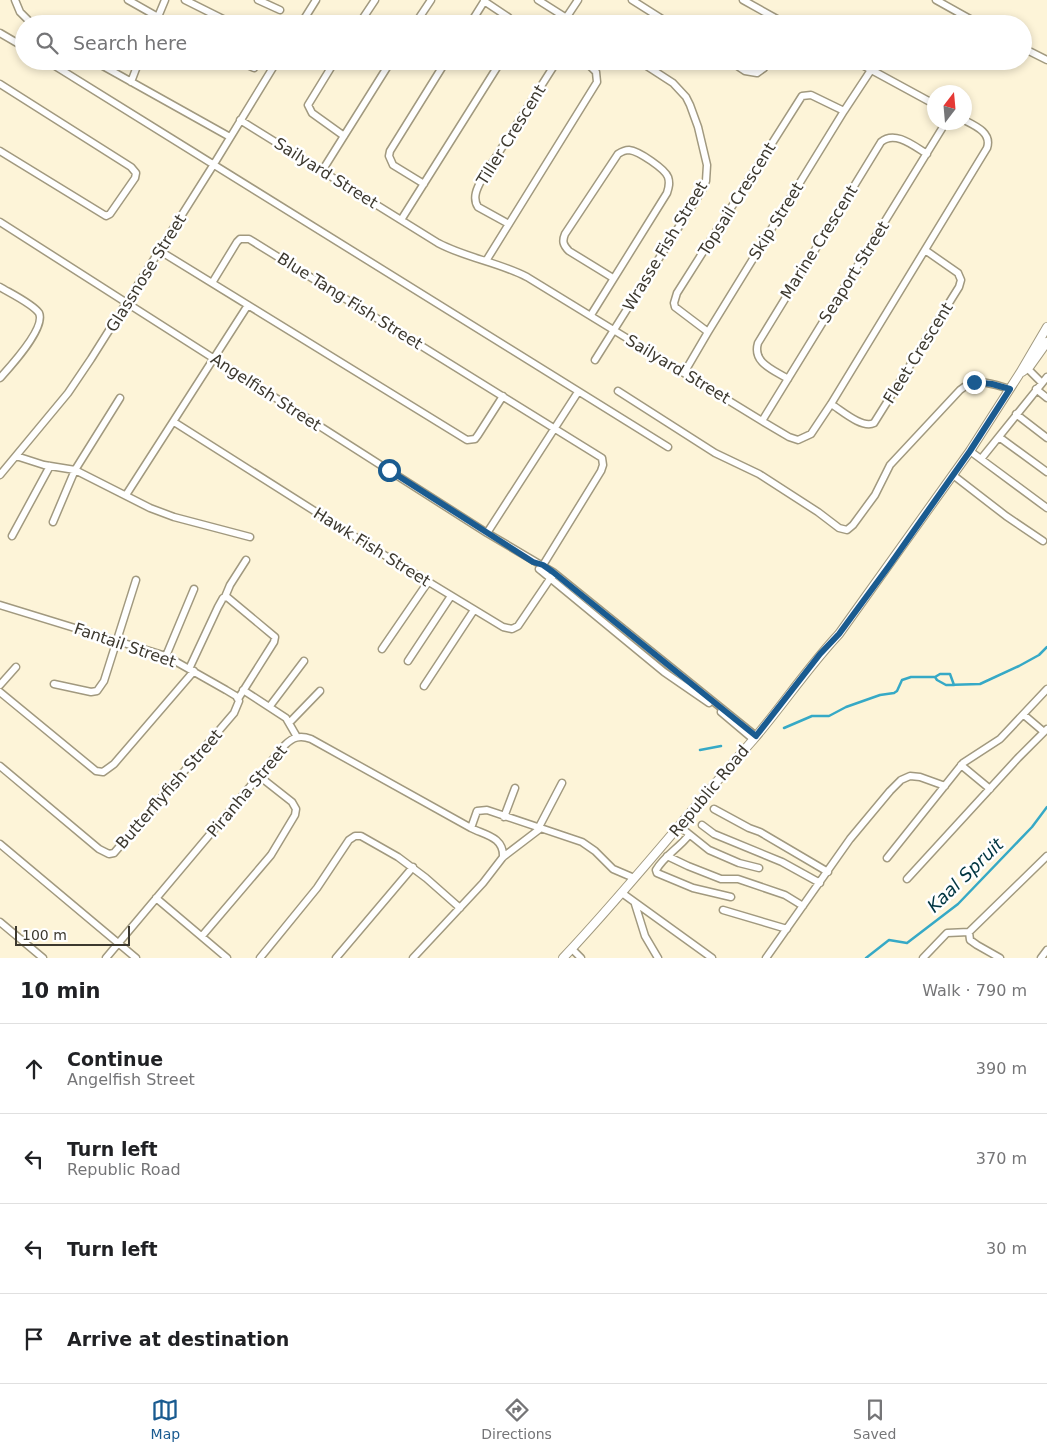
<!DOCTYPE html>
<html lang="en">
<head>
<meta charset="utf-8">
<style>
	body { margin:0; font-family:"DejaVu Sans",sans-serif; background:#f6f6f6; color:#202124 }
	.compass { position:absolute; left:927px; top:85px; width:45px; height:45px; border-radius:50%; background:#fff; box-shadow:0 2px 8px #0003; rotate:16deg }
	.scale { position:absolute; left:15px; bottom:12px; width:115px; box-sizing:border-box; padding-left:5px; border:2px solid #3c382e; border-top:0; font-size:14px; line-height:18px; white-space:nowrap; color:#3c382e; -webkit-text-stroke:4px #fff; paint-order:stroke }
	.stop { position:absolute; width:15px; height:15px; margin:-11px; border:4px solid #1a5b90; border-radius:50%; background:#fff }
	.stop.end { background:#1a5b90; border-color:#fff; box-shadow:0 1px 5px #0008 }
	.list { margin:0; padding:0; list-style:none }
	h2 { display:flex; justify-content:space-between; align-items:center; height:65px; margin:0; padding:0 20px; font-size:21px }
	h2 small { font-size:16px; font-weight:400; color:#757577 }
	.list li { display:grid; grid-template-columns:32px 1fr auto; gap:15px; align-items:center; box-sizing:border-box; height:90px; padding:0 20px; border-top:1px solid #e0e0e0 }
	.list b { display:block; font-size:19px; white-space:nowrap }
	.list p { margin:0; font-size:16px; white-space:nowrap; color:#757577 }
	.list em { font-size:16px; font-style:normal; color:#757577 }
	.icon { flex:none; width:28px; height:28px; fill:none; stroke:currentColor; stroke-width:2; stroke-linecap:round; stroke-linejoin:round }
	.map { position:relative; flex:none; width:1047px; height:958px; overflow:hidden }
	.search { position:absolute; background:#fff; box-shadow:0 2px 8px #0003; left:15px; right:15px; top:15px; height:55px; display:flex; align-items:center; gap:12px; box-sizing:border-box; padding:0 18px; border-radius:28px; color:#757577; font-size:19px }
	.sheet { height:425px; background:#fff }
	nav { display:flex; justify-content:space-around; align-items:center; box-sizing:border-box; height:70px; border-top:1px solid #e0e0e0; background:#fff; font-size:14px; color:#757577 }
	nav a { display:grid; justify-items:center; gap:2px }
	nav .on { color:#1a5b90 }
	.map>svg:first-child { display:block }
	.lines { fill:none; stroke-linecap:round; stroke-linejoin:round }
	.stream { stroke:#36a9c6; stroke-width:2.5 }
	.minor-casing { stroke:#a1997f; stroke-width:9 }
	.tertiary-casing { stroke:#a1997f; stroke-width:10 }
	.minor { stroke:#fff; stroke-width:6 }
	.tertiary { stroke:#fff; stroke-width:8 }
	.route { stroke:#1a5b90; stroke-width:6 }
	.labels { text-anchor:middle; dominant-baseline:central; stroke-width:5; stroke-linejoin:round; paint-order:stroke }
	.street-label { font-size:16px; fill:#3c382e; stroke:#fff }
	.water-label { font-size:18px; font-style:italic; fill:#003541; stroke:#fff }
</style>
</head>
<body>
<div class="map">
<svg width="1047" height="958" viewBox="0 0 1047 958">
	<rect width="100%" height="100%" fill="#fdf4d8"/>
	<g class="lines">
		<!-- stream -->
		<path class="stream" d="M 935,677 L 940,674 L 950,674 L 954,685
			M 784,728 L 812,716 L 829,716 L 846,707 L 880,695 L 894,693 L 897,691 L 902,680 L 911,677 L 935,677 L 937,680 L 946,685 L 980,684 L 1019,666 L 1039,655 L 1047,647
			M 700,750 L 721,746
			M 866,958 L 889,940 L 907,943 L 958,904 L 1032,827 L 1047,807"/>
		<defs>
			<path id="minor" d="M 15,0 L 20,12 L 32,24
				M 128,0 L 158,17
				M 185,0 L 233,24
				M 258,0 L 280,10
				M 538,0 L 576,24
				M 632,0 L 670,24
				M 743,0 L 786,24
				M 936,0 L 979,24
				M 484,1 L 508,17 L 515,24
				M 566,18 L 578,0
				M 155,24 L 165,0
				M 301,24 L 316,0
				M 359,24 L 375,0
				M 415,24 L 431,0
				M 470,24 L 485,0
				M 0,33 L 24,47
				M 1023,48 L 1047,60
				M 47,61 L 668,447
				M 94,61 L 230,137
				M 238,61 L 254,68
				M 335,61 L 308,105 L 312,113 L 344,136
				M 730,61 L 745,71 L 757,73 L 764,68 L 768,61
				M 855,61 L 934,104
				M 131,82 L 139,61
				M 0,84 L 131,167 L 136,173 L 135,178 L 110,214 L 106,216 L 0,151
				M 240,120 L 438,243 C 466,258 498,262 527,277 L 762,421 L 789,437 L 798,440 L 811,434 L 831,404 L 987,148 C 992,133 976,126 964,120
				M 322,171 L 391,61
				M 424,184 L 393,165 L 389,156 L 390,151 L 446,61
				M 401,220 L 501,61
				M 0,222 L 487,533 L 553,572 L 756,736
				M 509,224 L 478,207 C 472,198 477,188 482,179 L 557,61
				M 160,251 L 467,440 L 475,439 L 478,435 L 503,396
				M 486,261 L 597,82 L 596,72 L 588,64 L 582,61
				M 212,283 L 237,242 L 240,239 L 249,239 L 602,458 L 603,465 L 601,471 L 540,570
				M 0,287 C 10,293 33,304 39,313 C 46,328 10,367 0,378
				M 591,315 L 667,193 C 669,187 670,183 668,177 C 665,169 639,151 629,150 C 626,150 621,152 618,154 L 565,234 C 562,241 563,245 569,251 L 613,278
				M 708,332 L 675,307 L 674,303 L 677,293 L 802,96 L 811,95 L 844,111
				M 595,360 L 702,190 L 706,181 L 707,165 L 698,127 L 690,105 L 686,97 L 673,83 L 639,61
				M 1027,368 L 1042,383
				M 684,373 L 708,332 L 844,111 L 871,70
				M 788,379 C 774,370 752,363 758,343 L 881,142 C 895,130 914,146 927,154
				M 1036,389 L 1047,398
				M 618,391 L 715,453 L 759,474 L 818,512 L 839,528 L 847,530 L 853,525 L 875,495 L 890,465 L 960,390 C 976,377 992,384 1010,389
				M 831,404 C 841,410 862,429 874,423 L 959,287 L 961,280 L 958,273 L 925,250
				M 1016,414 L 1047,438
				M 762,421 L 946,122
				M 174,422 L 376,550 L 503,627 L 512,629 L 518,626 L 554,573
				M 999,437 L 1047,472
				M 970,451 L 1047,508
				M 16,456 L 44,465 L 75,470 L 150,508 L 174,517 L 250,537
				M 981,459 L 1047,377
				M 0,475 L 68,393 L 91,359 L 214,164 L 277,61
				M 953,475 L 1006,516 L 1043,541
				M 126,495 L 248,305
				M 53,522 L 75,470 L 120,398
				M 487,533 L 578,392
				M 12,536 L 50,466
				M 539,569 L 664,672 L 709,703
				M 225,597 L 230,585 L 246,560
				M 0,605 L 166,656 L 226,690 L 236,696 L 239,701 L 234,713 L 114,853 L 109,854 L 99,849 L 0,766
				M 382,649 L 428,582
				M 166,656 L 194,589
				M 408,661 L 451,596
				M 189,669 L 218,607 L 223,598 L 227,597 L 275,637 L 274,642 L 238,699
				M 54,684 L 91,692 L 97,691 L 104,681 L 136,580
				M 0,685 L 16,667
				M 424,686 L 474,610
				M 243,690 L 286,718 L 297,737
				M 0,692 L 96,771 L 103,772 L 114,764 L 194,671
				M 270,706 L 304,661
				M 721,712 L 753,739
				M 1024,715 L 1044,732
				M 290,722 L 320,691
				M 961,765 L 990,789
				M 714,809 L 749,828 L 760,832 L 828,872
				M 504,817 L 515,788
				M 702,825 L 714,834 L 782,862 L 820,883
				M 679,826 L 709,850 L 739,863 L 759,868
				M 539,827 L 562,783
				M 471,828 L 477,811 L 487,810 L 582,842 L 595,851 L 613,869 L 634,878
				M 689,835 C 679,848 664,856 656,870 L 657,873 L 693,888 L 731,897
				M 0,844 L 136,958
				M 667,856 L 688,866 L 721,879 L 738,879 L 785,895 L 803,906
				M 887,858 L 963,763 L 1000,739 L 1047,689
				M 907,879 L 1018,758 L 1047,729
				M 622,893 L 712,958
				M 156,898 L 227,958
				M 635,904 L 645,936 L 658,958
				M 723,910 L 787,929
				M 0,922 L 43,958
				M 969,932 L 970,940 L 977,945 L 1000,958
				M 202,936 L 271,855 L 295,815 L 296,809 L 292,802 L 259,776
				M 572,949 L 581,958
				M 106,958 L 285,745 C 293,737 300,735 311,739 L 471,828 C 485,835 504,837 503,857
				M 260,958 L 317,888 L 349,840 L 355,836 L 361,836 L 398,857 L 426,878 L 460,908
				M 336,958 L 413,867
				M 413,958 L 483,883 L 503,857 L 541,828
				M 766,958 L 850,839 L 890,791 L 901,780 L 910,776 L 920,777 L 945,786
				M 923,958 L 947,933 L 969,932 L 1047,856
				M 1041,958 L 1047,950"/>
			<path id="tertiary" d="M 1022,372 L 1030,366 L 1047,342
				M 563,958 C 629,888 689,812 753,740 C 783,705 808,667 839,634 L 970,451 L 1020,373 L 1047,327"/>
		</defs>
		<!-- minor casing -->
		<use href="#minor" class="minor-casing"/>
		<!-- tertiary casing -->
		<use href="#tertiary" class="tertiary-casing"/>
		<!-- minor -->
		<use href="#minor" class="minor"/>
		<!-- tertiary -->
		<use href="#tertiary" class="tertiary"/>
	</g>
	<g class="lines">
		<!-- route -->
		<path class="route" d="M 389,470 L 533,562 L 543,565 L 553,572 L 756,736 L 820,654 L 839,634 L 889,566 L 970,451 L 1010,389 L 992,384 L 974,382"/>
	</g>
	<g class="labels">
		<!-- street labels -->
		<g class="street-label">
			<text transform="translate(511 135) rotate(-58)">Tiller Crescent</text>
			<text transform="translate(326 173) rotate(32)">Sailyard Street</text>
			<text transform="translate(737 199) rotate(-58)">Topsail Crescent</text>
			<text transform="translate(776 221) rotate(-58)">Skip Street</text>
			<text transform="translate(819 242) rotate(-58)">Marine Crescent</text>
			<text transform="translate(665 246) rotate(-59)">Wrasse Fish Street</text>
			<text transform="translate(854 272) rotate(-58)">Seaport Street</text>
			<text transform="translate(146 273) rotate(-58)">Glassnose Street</text>
			<text transform="translate(350 301) rotate(32)">Blue Tang Fish Street</text>
			<text transform="translate(918 353) rotate(-58)">Fleet Crescent</text>
			<text transform="translate(678 369) rotate(31)">Sailyard Street</text>
			<text transform="translate(266 392) rotate(33)">Angelfish Street</text>
			<text transform="translate(372 547) rotate(32)">Hawk Fish Street</text>
			<text transform="translate(125 645) rotate(19)">Fantail Street</text>
			<text transform="translate(169 789) rotate(-49)">Butterflyfish Street</text>
			<text transform="translate(247 791) rotate(-50)">Piranha Street</text>
			<text transform="translate(709 791) rotate(-50)">Republic Road</text>
		</g>
		<!-- water labels -->
		<g class="water-label">
			<text transform="translate(965 875) rotate(-44)">Kaal Spruit</text>
		</g>
	</g>
</svg>
<svg class="compass" viewBox="-18 -18 36 36"><path d="M0-13l5 13h-10z" fill="#e53935"/><path d="M0 13l5-13h-10z" fill="#757577"/></svg>
<div class="scale">100 m</div>
<div class="stop" style="left:389px;top:470px"></div>
<div class="stop end" style="left:974px;top:382px"></div>
<div class="search"><svg class="icon" aria-label="search" viewBox="0 0 24 24"><circle cx="10" cy="10" r="6"/><path d="M15 15l6 6"/></svg>Search here</div>
</div>
<section class="sheet">
<h2>10 min<small>Walk · 790 m</small></h2>
<ul class="list">
<li><svg class="icon" aria-label="ahead" viewBox="0 0 24 24"><path d="M12 20V5M6 11l6-6 6 6"/></svg><div><b>Continue</b><p>Angelfish Street</p></div><em>390 m</em></li>
<li><svg class="icon" aria-label="left" viewBox="0 0 24 24"><path d="M17 20v-9H6M10 6l-5 5 5 5"/></svg><div><b>Turn left</b><p>Republic Road</p></div><em>370 m</em></li>
<li><svg class="icon" aria-label="left" viewBox="0 0 24 24"><path d="M17 20v-9H6M10 6l-5 5 5 5"/></svg><div><b>Turn left</b></div><em>30 m</em></li>
<li><svg class="icon" aria-label="arrive" viewBox="0 0 24 24"><path d="M6 21V4h12l-3 4 3 4H6"/></svg><div><b>Arrive at destination</b></div></li>
</ul>
</section>
<nav>
<a class="on"><svg class="icon" aria-label="map" viewBox="0 0 24 24"><path d="M3 6l6-2 6 2 6-2v14l-6 2-6-2-6 2zM9 4v14M15 6v14"/></svg>Map</a>
<a><svg class="icon" aria-label="directions" viewBox="0 0 24 24"><path d="M12 3l9 9-9 9-9-9zM9 14v-3h6M13 9l2 2-2 2"/></svg>Directions</a>
<a><svg class="icon" aria-label="saved" viewBox="0 0 24 24"><path d="M7 4h10v16l-5-4-5 4z"/></svg>Saved</a>
</nav>
</body>
</html>
